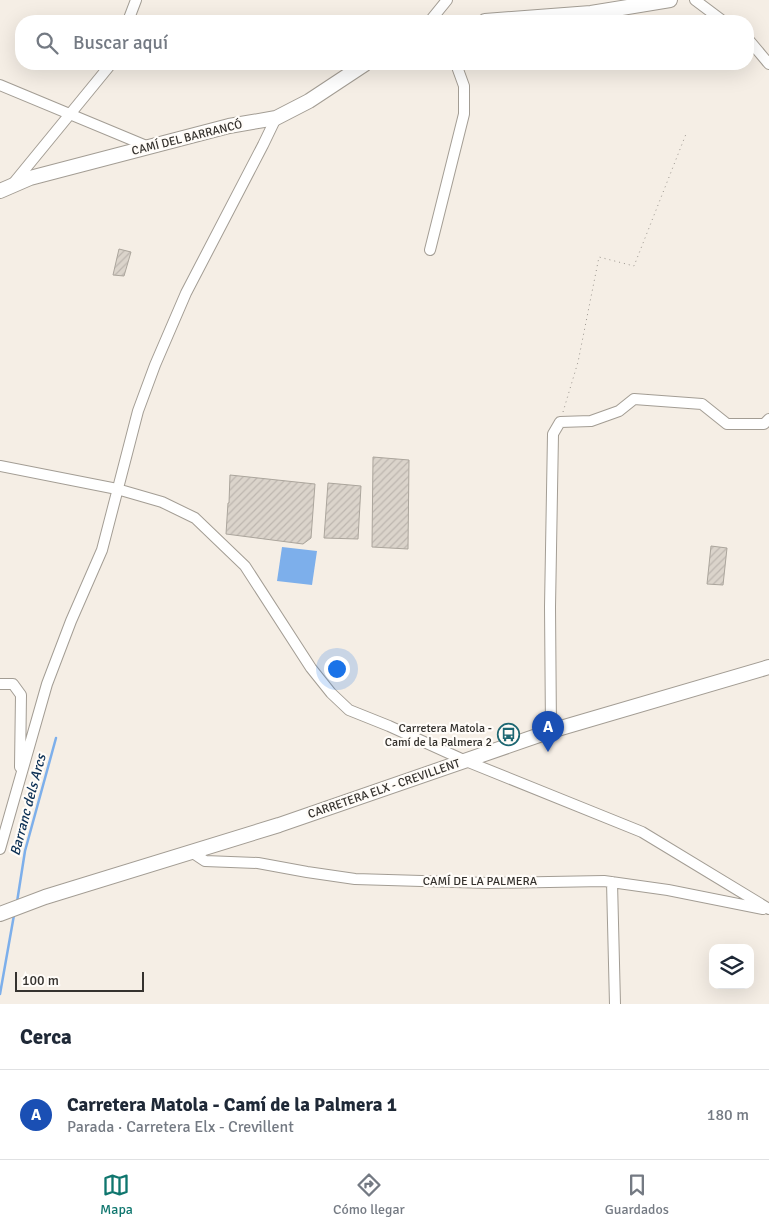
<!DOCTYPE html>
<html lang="es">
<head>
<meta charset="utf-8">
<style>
	body { margin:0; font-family:Signika,sans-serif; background:#f2f2f3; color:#1f2937 }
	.controls { position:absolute; right:15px; bottom:15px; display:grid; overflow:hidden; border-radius:10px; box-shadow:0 5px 20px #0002 }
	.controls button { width:45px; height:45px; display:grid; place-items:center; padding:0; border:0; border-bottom:1px solid #e0e1e3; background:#fff; color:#1f2937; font:25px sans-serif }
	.scale { position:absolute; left:15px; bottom:12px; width:129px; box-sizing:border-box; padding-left:5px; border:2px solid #35322e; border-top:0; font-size:14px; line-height:18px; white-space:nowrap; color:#35322e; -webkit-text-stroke:4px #fffcf8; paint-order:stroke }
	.you { position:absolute; left:336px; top:668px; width:18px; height:18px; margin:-12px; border:4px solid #fff; border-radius:50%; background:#1a73e8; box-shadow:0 0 0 8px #1a73e833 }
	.badge { display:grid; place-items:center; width:32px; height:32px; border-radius:50%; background:#0f766e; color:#fff; font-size:16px; font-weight:700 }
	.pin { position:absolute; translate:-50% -41px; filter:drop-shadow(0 1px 2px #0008) }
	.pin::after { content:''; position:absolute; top:26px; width:18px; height:15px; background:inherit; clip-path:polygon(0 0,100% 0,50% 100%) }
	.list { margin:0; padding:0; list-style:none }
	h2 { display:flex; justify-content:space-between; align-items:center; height:65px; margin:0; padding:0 20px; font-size:21px }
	h2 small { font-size:16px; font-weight:400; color:#747a83 }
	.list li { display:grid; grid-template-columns:32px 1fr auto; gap:15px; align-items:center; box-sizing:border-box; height:90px; padding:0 20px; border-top:1px solid #e0e1e3 }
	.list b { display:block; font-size:19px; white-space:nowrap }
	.list p { margin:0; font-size:16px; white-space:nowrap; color:#747a83 }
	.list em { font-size:16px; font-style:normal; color:#747a83 }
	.icon { flex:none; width:28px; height:28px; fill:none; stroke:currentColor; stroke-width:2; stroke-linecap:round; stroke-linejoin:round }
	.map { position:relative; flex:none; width:769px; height:1004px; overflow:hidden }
	.search { position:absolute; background:#fff; box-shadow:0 5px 20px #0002; left:15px; right:15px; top:15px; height:55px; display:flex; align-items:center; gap:12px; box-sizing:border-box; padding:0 18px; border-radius:20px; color:#747a83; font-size:19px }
	.sheet { height:155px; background:#fff }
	nav { display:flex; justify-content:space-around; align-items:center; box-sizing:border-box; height:70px; border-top:1px solid #e0e1e3; background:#fff; font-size:14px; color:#747a83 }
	nav a { display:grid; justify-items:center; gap:2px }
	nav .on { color:#0f766e }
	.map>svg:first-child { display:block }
	.water { fill:#7dafeb }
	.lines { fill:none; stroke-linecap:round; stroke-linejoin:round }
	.stream { stroke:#7dafeb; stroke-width:2.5 }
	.building { fill:url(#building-hatch); stroke:#aba59c }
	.street-casing { stroke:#a39d94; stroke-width:12 }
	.secondary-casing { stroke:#a39d94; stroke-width:16 }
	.path { stroke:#9a958e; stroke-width:1; stroke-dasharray:1 4; stroke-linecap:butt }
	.street { stroke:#fff; stroke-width:10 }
	.secondary { stroke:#fff; stroke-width:14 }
	.labels { text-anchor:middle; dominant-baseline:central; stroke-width:4.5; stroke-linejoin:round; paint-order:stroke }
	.street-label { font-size:12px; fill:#35322e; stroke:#fffcf8 }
	.poi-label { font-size:12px; fill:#35322e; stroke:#fffcf8; text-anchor:end }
	.water-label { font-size:14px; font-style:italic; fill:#0b2f54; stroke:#fffcf8 }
</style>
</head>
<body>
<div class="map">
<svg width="769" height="1004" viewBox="0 0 769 1004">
	<defs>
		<pattern id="building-hatch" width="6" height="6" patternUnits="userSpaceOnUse" patternTransform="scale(1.25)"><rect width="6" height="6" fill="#dbd4cb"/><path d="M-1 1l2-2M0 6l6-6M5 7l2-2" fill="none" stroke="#bdb6af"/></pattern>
	</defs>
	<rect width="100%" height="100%" fill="#f5eee5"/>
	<!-- water -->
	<path class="water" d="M 282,547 L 317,551 L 312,585 L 277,581 Z"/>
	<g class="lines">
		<!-- stream -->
		<path class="stream" d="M 17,902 L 25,851 L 56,738
			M 0,994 L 14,915"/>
	</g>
	<!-- building -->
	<path class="building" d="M 119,249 L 131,252 L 124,276 L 113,275 Z
		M 373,457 L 409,460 L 408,549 L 372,547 Z
		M 230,475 L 315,484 L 311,538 L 303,544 L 226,534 L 228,503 L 229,503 Z
		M 328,483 L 361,486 L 358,539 L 324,538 Z
		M 711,546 L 727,548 L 723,585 L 707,584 Z"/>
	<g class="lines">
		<defs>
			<path id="street" d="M 695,0 L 723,21
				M 128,21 L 136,0
				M 430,21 L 447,0
				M 748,39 L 769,64
				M 0,85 L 149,147
				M 12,185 L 111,64
				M 430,250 L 464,114 L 464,86 L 456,64
				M 0,466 L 117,489 L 162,502 L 195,518 L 245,566 L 311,668 L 331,693 L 349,710 L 389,726 L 466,761 L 642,832 L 769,909
				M 0,684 L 13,684 L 21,695 L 20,767
				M 551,731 L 550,607 L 553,434 L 560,422 L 591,421 L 619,411 L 634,399 L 702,404 L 727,424 L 764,424 L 769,419
				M 0,849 L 47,684 L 71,621 L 102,550 L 138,411 L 155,365 L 186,293 L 263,145 L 276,118
				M 193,853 L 205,861 L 258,863 L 307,872 L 355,879 L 488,883 L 604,881 L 668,890 L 763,909
				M 612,882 L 615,1004"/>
			<path id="secondary" d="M 485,21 L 591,13 L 670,0
				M 0,191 L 30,178 L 229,126 L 276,118 L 309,101 L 365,64
				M 0,914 L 45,897 L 279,825 L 554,730 L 769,667"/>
		</defs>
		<!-- street casing -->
		<use href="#street" class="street-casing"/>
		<!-- secondary casing -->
		<use href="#secondary" class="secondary-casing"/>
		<!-- path -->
		<path class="path" d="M 563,412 L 578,362 L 599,257 L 634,266 L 686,134"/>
		<!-- street -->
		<use href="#street" class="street"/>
		<!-- secondary -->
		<use href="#secondary" class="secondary"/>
	</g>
	<!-- icons -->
	<defs>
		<symbol id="bus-ring" viewBox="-11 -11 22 22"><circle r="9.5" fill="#fffcf8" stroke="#1d6772" stroke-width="1.5"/><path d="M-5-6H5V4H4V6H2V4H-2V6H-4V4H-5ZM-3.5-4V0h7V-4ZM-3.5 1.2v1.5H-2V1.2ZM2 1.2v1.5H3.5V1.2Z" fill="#1d6772"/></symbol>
	</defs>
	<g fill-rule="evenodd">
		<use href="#bus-ring" x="496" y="722" width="25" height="25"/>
	</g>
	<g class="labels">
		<!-- street labels -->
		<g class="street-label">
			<text transform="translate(187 138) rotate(-14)">CAMÍ DEL BARRANCÓ</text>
			<text transform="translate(384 789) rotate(-19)">CARRETERA ELX - CREVILLENT</text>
			<text x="480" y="881">CAMÍ DE LA PALMERA</text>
		</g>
		<!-- poi labels -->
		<g class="poi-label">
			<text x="492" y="728">Carretera Matola -<tspan x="492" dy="14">Camí de la Palmera 2</tspan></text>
		</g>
		<!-- water labels -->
		<g class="water-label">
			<text transform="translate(28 805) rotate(-75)">Barranc dels Arcs</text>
		</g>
	</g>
</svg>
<div class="controls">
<button><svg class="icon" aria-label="layers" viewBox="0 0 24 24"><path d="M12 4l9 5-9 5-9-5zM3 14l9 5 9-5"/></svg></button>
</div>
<div class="scale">100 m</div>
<div class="you"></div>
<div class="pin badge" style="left:548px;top:752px;background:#1a4fb4">A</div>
<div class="search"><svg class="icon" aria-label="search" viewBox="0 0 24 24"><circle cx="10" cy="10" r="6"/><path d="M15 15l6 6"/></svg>Buscar aquí</div>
</div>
<section class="sheet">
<h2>Cerca<small></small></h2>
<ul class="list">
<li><span class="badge" style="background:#1a4fb4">A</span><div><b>Carretera Matola - Camí de la Palmera 1</b><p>Parada · Carretera Elx - Crevillent</p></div><em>180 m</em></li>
</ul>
</section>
<nav>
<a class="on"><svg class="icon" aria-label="map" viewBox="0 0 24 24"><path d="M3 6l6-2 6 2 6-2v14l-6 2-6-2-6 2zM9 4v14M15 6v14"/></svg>Mapa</a>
<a><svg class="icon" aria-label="directions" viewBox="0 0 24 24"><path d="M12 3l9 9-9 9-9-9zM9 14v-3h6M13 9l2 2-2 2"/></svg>Cómo llegar</a>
<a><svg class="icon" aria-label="saved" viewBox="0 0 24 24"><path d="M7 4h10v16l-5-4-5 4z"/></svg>Guardados</a>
</nav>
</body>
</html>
